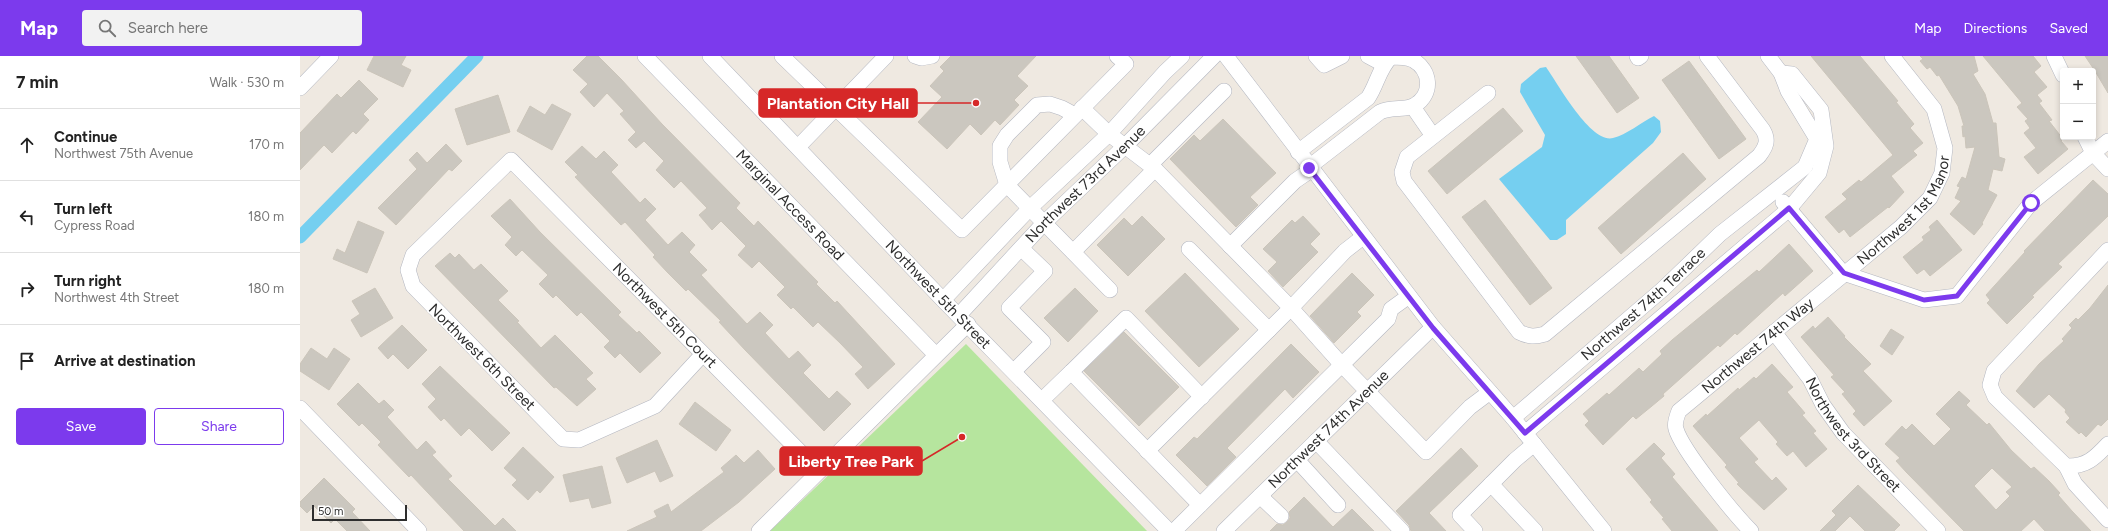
<!DOCTYPE html>
<html lang="en">
<head>
<meta charset="utf-8">
<style>
	body { margin:0; font-family:Figtree,sans-serif; background:#f2f2f2; color:#222 }
	.controls { position:absolute; right:12px; top:12px; display:grid; overflow:hidden; border-radius:4px; box-shadow:0 2px 6px #0003 }
	.controls button { width:36px; height:36px; display:grid; place-items:center; padding:0; border:0; border-bottom:1px solid #e0e0e0; background:#fff; color:#222; font:20px sans-serif }
	.scale { position:absolute; left:12px; bottom:10px; width:95px; box-sizing:border-box; padding-left:4px; border:2px solid #2e2e2e; border-top:0; font-size:11px; line-height:14px; white-space:nowrap; color:#2e2e2e; -webkit-text-stroke:3px #fff; paint-order:stroke }
	.stop { position:absolute; width:12px; height:12px; margin:-9px; border:3px solid #7c3aed; border-radius:50%; background:#fff }
	.stop.end { background:#7c3aed; border-color:#fff; box-shadow:0 1px 4px #0008 }
	.list { margin:0; padding:0; list-style:none }
	h2 { display:flex; justify-content:space-between; align-items:center; height:52px; margin:0; padding:0 16px; font-size:17px }
	h2 small { font-size:13px; font-weight:400; color:#767676 }
	.list li { display:grid; grid-template-columns:26px 1fr auto; gap:12px; align-items:center; box-sizing:border-box; height:72px; padding:0 16px; border-top:1px solid #e0e0e0 }
	.list b { display:block; font-size:15px; white-space:nowrap }
	.list p { margin:0; font-size:13px; white-space:nowrap; color:#767676 }
	.list em { font-size:13px; font-style:normal; color:#767676 }
	.actions { display:flex; gap:8px; padding:12px 16px }
	.actions a { flex:1; padding:9px 0; border:1px solid #7c3aed; border-radius:4px; text-align:center; font-size:14px; color:#7c3aed }
	.actions .main { background:#7c3aed; color:#fff }
	.icon { flex:none; width:22px; height:22px; fill:none; stroke:currentColor; stroke-width:2; stroke-linecap:round; stroke-linejoin:round }
	.map { position:relative; flex:none; width:1808px; height:475px; overflow:hidden }
	header { display:flex; align-items:center; gap:24px; box-sizing:border-box; height:56px; padding:0 20px; background:#7c3aed; color:#fff }
	header strong { font-size:19px }
	nav { display:flex; gap:22px; margin-inline-start:auto; font-size:14px }
	.search { width:280px; height:36px; background:#f2f2f2; display:flex; align-items:center; gap:10px; box-sizing:border-box; padding:0 14px; border-radius:4px; color:#767676; font-size:15px }
	main { display:flex }
	aside { flex:1; background:#fff }
	.map>svg:first-child { display:block }
	.green { fill:#b6e59e }
	.water { fill:#75cff0 }
	.lines { fill:none; stroke-linecap:round; stroke-linejoin:round }
	.canal { stroke:#75cff0; stroke-width:13 }
	.building { fill:#cbc7bf; stroke:#cbc5ba; fill-rule:evenodd }
	.minor-casing { stroke:#b4b7c1; stroke-width:16 }
	.minor { stroke:#fff; stroke-width:15 }
	.route { stroke:#7c3aed; stroke-width:5 }
	.labels { text-anchor:middle; dominant-baseline:central; stroke-width:3.5; stroke-linejoin:round; paint-order:stroke }
	.street-label { font-size:15px; fill:#2e2e2e; stroke:#fff }
	.leader { fill:none; stroke:#d62828; stroke-width:1.5 }
	.callout-dot { fill:#d62828; stroke:#fff; stroke-width:1.5 }
	.callout { fill:#d62828; stroke:#d62828; stroke-width:1.5 }
	.callout-label { font-size:16px; text-anchor:middle; font-weight:bold; fill:#fff }
</style>
</head>
<body>
<header>
<strong>Map</strong>
<div class="search"><svg class="icon" aria-label="search" viewBox="0 0 24 24"><circle cx="10" cy="10" r="6"/><path d="M15 15l6 6"/></svg>Search here</div>
<nav><a>Map</a><a>Directions</a><a>Saved</a></nav>
</header>
<main>
<aside>
<h2>7 min<small>Walk · 530 m</small></h2>
<ul class="list">
<li><svg class="icon" aria-label="ahead" viewBox="0 0 24 24"><path d="M12 20V5M6 11l6-6 6 6"/></svg><div><b>Continue</b><p>Northwest 75th Avenue</p></div><em>170 m</em></li>
<li><svg class="icon" aria-label="left" viewBox="0 0 24 24"><path d="M17 20v-9H6M10 6l-5 5 5 5"/></svg><div><b>Turn left</b><p>Cypress Road</p></div><em>180 m</em></li>
<li><svg class="icon" aria-label="right" viewBox="0 0 24 24"><path d="M7 20v-9h11M14 6l5 5-5 5"/></svg><div><b>Turn right</b><p>Northwest 4th Street</p></div><em>180 m</em></li>
<li><svg class="icon" aria-label="arrive" viewBox="0 0 24 24"><path d="M6 21V4h12l-3 4 3 4H6"/></svg><div><b>Arrive at destination</b></div></li>
</ul>
<div class="actions"><a class="main">Save</a><a>Share</a></div>
</aside>
<div class="map">
<svg width="1808" height="475" viewBox="0 0 1808 475">
	<rect width="100%" height="100%" fill="#efe9e1"/>
	<!-- green -->
	<path class="green" d="M 666,288 L 847,475 L 470,475 Z"/>
	<!-- water -->
	<path class="water" d="M 1246,11 C 1258,28 1291,88 1313,82 C 1326,79 1342,66 1354,60 L 1360,65 L 1361,76 L 1353,87 L 1266,164 L 1266,178 L 1257,184 L 1250,184 L 1199,123 L 1242,91 L 1245,79 L 1220,36 L 1221,28 L 1240,12 Z"/>
	<g class="lines">
		<!-- canal -->
		<path class="canal" d="M 0,181 L 177,0"/>
	</g>
	<!-- building -->
	<path class="building" d="M 74,0 L 106,0 L 101,9 L 111,14 L 103,31 L 67,14 Z
		M 287,0 L 298,0 L 321,23 L 362,68 L 440,147 L 436,152 L 454,170 L 458,165 L 518,226 L 516,228 L 535,247 L 537,245 L 595,308 L 568,333 L 555,318 L 563,311 L 540,287 L 518,266 L 513,271 L 493,251 L 491,253 L 477,239 L 485,231 L 459,205 L 452,212 L 438,199 L 446,190 L 421,165 L 412,174 L 399,159 L 407,152 L 381,125 L 374,132 L 356,114 L 364,105 L 344,85 L 336,92 L 328,84 L 336,76 L 320,58 L 324,55 L 307,37 L 294,51 L 280,36 L 288,28 L 273,14 Z
		M 651,0 L 736,0 L 717,20 L 728,30 L 714,44 L 719,49 L 700,69 L 695,64 L 681,79 L 670,68 L 647,93 L 618,66 L 642,41 L 630,30 L 644,15 L 640,11 Z
		M 1276,0 L 1309,0 L 1339,42 L 1317,57 Z
		M 1511,0 L 1560,0 L 1598,45 L 1596,46 L 1614,68 L 1610,72 L 1623,87 L 1613,95 L 1617,99 L 1591,120 L 1604,136 L 1589,152 L 1588,151 L 1550,181 L 1544,173 L 1539,177 L 1525,161 L 1547,143 L 1542,138 L 1559,124 L 1561,126 L 1593,99 Z
		M 1620,0 L 1674,0 L 1678,15 L 1673,18 L 1685,38 L 1693,67 L 1696,67 L 1699,101 L 1705,103 L 1702,115 L 1693,113 L 1688,134 L 1697,139 L 1682,167 L 1683,168 L 1674,179 L 1650,158 L 1661,145 L 1655,142 L 1660,131 L 1657,130 L 1662,121 L 1666,123 L 1675,91 L 1666,92 L 1665,80 L 1663,81 L 1662,70 L 1664,70 L 1658,50 L 1639,19 L 1637,20 L 1630,11 L 1627,13 L 1620,5 L 1623,3 Z
		M 1683,0 L 1733,0 L 1741,10 L 1734,16 L 1747,31 L 1737,39 L 1742,45 L 1739,47 L 1752,64 L 1749,65 L 1763,83 L 1761,85 L 1768,93 L 1738,118 L 1724,101 L 1736,92 L 1724,77 L 1730,72 L 1725,65 L 1728,63 L 1717,51 L 1722,47 Z
		M 1785,0 L 1808,0 L 1808,37 L 1795,15 Z
		M 1389,5 L 1446,83 L 1419,103 L 1362,24 Z
		M 59,24 L 78,43 L 63,58 L 69,64 L 56,78 L 53,75 L 32,97 L 24,89 L 0,114 L 0,77 L 37,38 L 41,42 Z
		M 198,39 L 210,76 L 167,89 L 155,53 Z
		M 252,48 L 271,58 L 252,94 L 217,75 L 230,50 L 245,59 Z
		M 1203,52 L 1223,75 L 1147,138 L 1128,115 Z
		M 923,63 L 976,117 L 950,141 L 958,149 L 936,171 L 870,103 L 894,79 L 900,85 Z
		M 146,88 L 162,105 L 152,115 L 149,113 L 96,169 L 78,152 L 117,113 L 109,104 L 117,96 L 127,107 Z
		M 282,90 L 296,103 L 304,95 L 318,109 L 311,116 L 340,147 L 345,142 L 356,153 L 345,164 L 368,189 L 382,176 L 395,189 L 389,196 L 407,214 L 401,219 L 447,268 L 460,256 L 473,269 L 465,277 L 489,303 L 498,295 L 511,309 L 503,317 L 529,343 L 537,335 L 551,348 L 524,375 L 446,295 L 419,266 L 421,265 L 388,233 L 386,235 L 368,217 L 353,201 L 355,199 L 325,166 L 321,169 L 275,121 L 278,119 L 265,106 Z
		M 1383,97 L 1406,123 L 1321,198 L 1298,172 Z
		M 1793,124 L 1808,138 L 1808,160 L 1758,208 L 1762,211 L 1732,240 L 1734,241 L 1707,268 L 1687,247 L 1690,244 L 1686,239 L 1725,196 L 1724,195 Z
		M 210,143 L 240,176 L 321,256 L 318,259 L 337,277 L 339,275 L 361,297 L 340,317 L 320,297 L 315,302 L 304,291 L 310,285 L 281,256 L 277,260 L 256,239 L 253,242 L 239,228 L 248,219 L 222,194 L 216,200 L 205,189 L 212,181 L 191,160 Z
		M 1185,144 L 1252,232 L 1230,249 L 1162,161 Z
		M 842,160 L 865,183 L 828,220 L 797,189 L 824,162 L 832,170 Z
		M 1003,160 L 1020,178 L 1010,188 L 1018,196 L 983,231 L 968,215 L 977,206 L 963,193 L 992,164 L 995,167 Z
		M 1637,164 L 1662,194 L 1630,220 L 1624,213 L 1617,218 L 1603,201 L 1624,184 L 1622,181 L 1631,174 L 1629,171 L 1630,170 Z
		M 58,165 L 84,176 L 67,217 L 33,203 L 37,193 L 45,197 Z
		M 1489,188 L 1513,215 L 1485,240 L 1483,237 L 1437,279 L 1435,277 L 1420,291 L 1418,289 L 1363,338 L 1364,340 L 1352,350 L 1336,363 L 1333,360 L 1303,389 L 1285,369 L 1289,365 L 1283,358 L 1307,337 L 1309,339 L 1339,312 L 1343,316 L 1362,298 L 1360,295 L 1372,284 L 1457,214 L 1459,216 Z
		M 150,197 L 155,202 L 159,198 L 174,214 L 181,208 L 208,235 L 198,244 L 219,265 L 217,266 L 241,292 L 255,279 L 293,317 L 286,323 L 296,333 L 277,350 L 256,331 L 254,332 L 135,210 Z
		M 885,217 L 939,273 L 899,311 L 845,255 Z
		M 1052,217 L 1074,239 L 1057,256 L 1061,260 L 1034,287 L 1010,260 Z
		M 1808,229 L 1808,363 L 1801,370 L 1798,368 L 1786,381 L 1781,376 L 1779,378 L 1766,366 L 1770,362 L 1765,356 L 1766,354 L 1749,338 L 1734,352 L 1716,335 L 1739,308 L 1764,285 L 1762,283 L 1772,272 L 1769,269 L 1776,262 L 1778,264 L 1790,252 Z
		M 75,232 L 93,262 L 61,281 L 51,264 L 60,258 L 52,245 Z
		M 775,232 L 798,255 L 768,286 L 744,262 Z
		M 1528,261 L 1545,280 L 1544,281 L 1571,308 L 1563,315 L 1592,345 L 1564,370 L 1553,358 L 1556,355 L 1542,338 L 1545,336 L 1531,321 L 1534,319 L 1501,281 L 1513,270 L 1515,273 Z
		M 102,269 L 127,294 L 108,313 L 93,298 L 88,303 L 78,292 Z
		M 1591,273 L 1604,281 L 1592,299 L 1580,290 Z
		M 824,276 L 879,331 L 839,370 L 784,315 Z
		M 991,288 L 1019,316 L 993,342 L 985,333 L 927,392 L 936,401 L 907,430 L 876,399 L 894,381 L 897,383 Z
		M 11,292 L 27,303 L 34,292 L 50,303 L 29,334 L 0,315 L 0,308 Z
		M 1472,308 L 1493,331 L 1487,336 L 1505,357 L 1502,359 L 1516,375 L 1513,377 L 1527,393 L 1506,411 L 1493,395 L 1487,400 L 1476,388 L 1478,386 L 1459,364 L 1439,382 L 1458,403 L 1454,406 L 1472,425 L 1476,421 L 1487,433 L 1464,454 L 1437,428 L 1439,427 L 1425,411 L 1427,409 L 1393,370 L 1406,358 L 1407,360 L 1438,332 L 1439,334 L 1454,321 L 1456,323 Z
		M 140,310 L 210,377 L 192,395 L 169,372 L 161,380 L 144,362 L 141,365 L 128,351 L 136,343 L 122,328 Z
		M 58,327 L 79,348 L 84,344 L 94,354 L 87,361 L 117,394 L 126,385 L 136,396 L 132,399 L 152,420 L 148,423 L 195,470 L 203,462 L 216,475 L 164,475 L 111,419 L 109,421 L 78,389 L 81,386 L 62,367 L 59,370 L 37,348 Z
		M 1659,335 L 1670,345 L 1666,349 L 1687,369 L 1689,367 L 1711,394 L 1731,413 L 1734,411 L 1749,425 L 1760,437 L 1758,439 L 1772,455 L 1791,475 L 1745,475 L 1734,463 L 1721,475 L 1664,475 L 1607,417 L 1596,405 L 1600,402 L 1585,388 L 1602,370 L 1606,374 L 1612,368 L 1634,390 L 1651,373 L 1636,358 ZM 1692,412 L 1712,431 L 1706,436 L 1710,440 L 1696,454 L 1674,430 Z
		M 395,346 L 431,374 L 416,395 L 379,368 Z
		M 357,384 L 373,420 L 360,426 L 355,415 L 327,427 L 316,402 Z
		M 1354,387 L 1365,398 L 1361,402 L 1375,418 L 1372,421 L 1418,475 L 1372,475 L 1362,463 L 1364,462 L 1350,446 L 1352,444 L 1326,413 Z
		M 223,391 L 254,421 L 240,437 L 237,434 L 228,444 L 212,429 L 217,424 L 204,412 Z
		M 1161,392 L 1178,410 L 1129,457 L 1146,475 L 1111,475 L 1109,469 L 1096,455 Z
		M 458,394 L 475,413 L 439,446 L 401,475 L 327,475 L 357,461 L 354,455 L 368,448 L 371,456 L 424,416 L 421,412 L 436,399 L 444,407 Z
		M 302,410 L 311,447 L 292,452 L 289,442 L 270,446 L 263,419 Z
		M 24,422 L 55,453 L 52,456 L 70,475 L 47,475 L 35,463 L 31,467 L 14,450 L 7,457 L 0,450 L 0,446 Z
		M 1558,429 L 1600,469 L 1594,475 L 1565,475 L 1550,460 L 1535,475 L 1520,475 L 1536,459 L 1532,455 Z
		M 1004,441 L 1033,471 L 1052,453 L 1074,475 L 970,475 L 977,468 L 983,469 L 987,466 L 990,462 L 989,456 Z"/>
	<g class="lines">
		<defs>
			<g id="minor">
				<path id="s1" d="M 345,0 L 636,299"/>
				<path id="s2" d="M 410,0 L 643,244 L 869,475"/>
				<path d="M 482,0 L 662,174 L 826,8 L 817,0"/>
				<path d="M 615,0 L 621,2 L 632,0"/>
				<path d="M 926,0 L 1133,271 L 1213,362 L 1304,475"/>
				<path d="M 1016,0 L 1024,9 L 1042,0"/>
				<path d="M 1068,0 L 1083,8"/>
				<path d="M 1337,0 L 1338,2 L 1341,0"/>
				<path d="M 1754,0 L 1763,19"/>
				<path d="M 0,32 L 31,0"/>
				<path d="M 1188,37 L 1107,101 L 1102,116 L 1104,125 L 1219,276 C 1229,281 1235,281 1245,278 L 1459,100 C 1466,91 1469,84 1463,74 L 1407,0"/>
				<path d="M 1113,51 L 1133,80"/>
				<path d="M 775,59 L 762,52 L 750,48 L 737,49 L 707,79 L 700,90 L 700,106 L 707,129 L 810,234"/>
				<path d="M 1785,81 L 1793,97 L 1808,113"/>
				<path d="M 498,91 L 586,0"/>
				<path d="M 998,96 L 1068,42 C 1077,29 1079,12 1091,1 C 1099,1 1106,1 1113,4 C 1131,14 1133,38 1115,49 C 1106,55 1093,50 1080,56 L 1009,111"/>
				<path d="M 851,108 L 924,35"/>
				<path d="M 1483,146 L 1543,217 L 1624,244 L 1657,240 L 1731,147 L 1808,85"/>
				<path d="M 1063,181 L 1045,195 L 991,252 L 1041,308 L 1126,396 L 1170,351 L 1190,336"/>
				<path d="M 930,190 L 995,125 L 1011,114"/>
				<path d="M 889,193 L 969,274"/>
				<path d="M 1808,194 L 1694,315 L 1690,329 L 1695,341 L 1766,410 C 1786,411 1795,402 1808,388"/>
				<path d="M 773,196 L 855,113 L 809,78 L 782,52"/>
				<path d="M 643,244 L 730,152 L 809,78 L 865,16 L 882,0"/>
				<path id="s3" d="M 659,259 L 744,167 L 825,90 L 914,0"/>
				<path id="s4" d="M 1474,276 L 1510,323 L 1523,349 L 1543,377 L 1638,475"/>
				<path id="s5" d="M 403,298 L 355,350 L 279,384 L 263,383 L 113,230 L 108,214 L 113,199 L 211,104 L 519,415"/>
				<path d="M 714,315 L 743,286 L 709,252 L 745,215 L 722,193"/>
				<path d="M 742,344 L 771,316"/>
				<path d="M 0,352 L 119,475"/>
				<path id="s6" d="M 1213,362 L 1363,233 L 1420,178 L 1505,111 L 1517,83 L 1488,35 L 1481,17 L 1468,0"/>
				<path d="M 1225,377 L 1489,153 L 1519,117 L 1526,90 L 1521,54 L 1492,18 L 1481,17"/>
				<path d="M 1016,385 L 1102,475"/>
				<path d="M 847,395 L 991,252 L 855,113"/>
				<path d="M 997,404 L 1038,449"/>
				<path d="M 1766,410 L 1775,428 L 1808,464"/>
				<path d="M 1191,428 L 1235,475"/>
				<path d="M 960,440 L 981,460"/>
				<path d="M 900,449 L 771,316 L 826,262 L 902,341"/>
				<path d="M 459,475 L 668,268"/>
				<path d="M 874,475 L 1088,263 L 1091,253 L 1109,240"/>
				<path id="s7" d="M 924,475 L 1133,271"/>
				<path d="M 1175,475 L 1160,459 L 1215,404 L 1234,388"/>
				<path id="s8" d="M 1451,475 C 1434,458 1382,394 1376,373 C 1374,367 1377,360 1379,355 L 1601,171 L 1630,142 L 1642,117 L 1645,92 L 1634,53 L 1592,0"/>
			</g>
		</defs>
		<!-- minor casing -->
		<use href="#minor" class="minor-casing"/>
		<!-- minor -->
		<use href="#minor" class="minor"/>
	</g>
	<g class="lines">
		<!-- route -->
		<path class="route" d="M 1009,112 L 1133,272 L 1225,377 L 1489,152 L 1544,217 L 1624,244 L 1657,240 L 1731,147"/>
	</g>
	<g class="labels">
		<!-- street labels -->
		<g class="street-label">
			<text stroke="none"><textPath href="#s3" startOffset="182">Northwest 73rd Avenue</textPath></text>
			<text stroke="none"><textPath href="#s1" startOffset="208">Marginal Access Road</textPath></text>
			<text stroke="none"><textPath href="#s8" startOffset="450">Northwest 1st Manor</textPath></text>
			<text stroke="none"><textPath href="#s2" startOffset="330">Northwest 5th Street</textPath></text>
			<text stroke="none"><textPath href="#s6" startOffset="173">Northwest 74th Terrace</textPath></text>
			<text stroke="none"><textPath href="#s5" startOffset="772">Northwest 5th Court</textPath></text>
			<text stroke="none"><textPath href="#s8" startOffset="248">Northwest 74th Way</textPath></text>
			<text transform="translate(182 301) rotate(45)">Northwest 6th Street</text>
			<text stroke="none"><textPath href="#s7" startOffset="146">Northwest 74th Avenue</textPath></text>
			<text stroke="none"><textPath href="#s4" startOffset="130">Northwest 3rd Street</textPath></text>
		</g>
	</g>
	<!-- callouts -->
	<path class="leader" d="M676 47L617 47M662 381L622 405"/>
	<g class="callout-dot">
		<circle cx="676" cy="47" r="4"/>
		<circle cx="662" cy="381" r="4"/>
	</g>
	<g class="callout">
		<rect x="459" y="33" width="158" height="28" rx="4"/>
		<rect x="480" y="391" width="142" height="28" rx="4"/>
	</g>
	<g class="callout-label">
		<text x="538" y="53">Plantation City Hall</text>
		<text x="551" y="411">Liberty Tree Park</text>
	</g>
</svg>
<div class="controls">
<button>+</button>
<button>−</button>
</div>
<div class="scale">50 m</div>
<div class="stop" style="left:1731px;top:147px"></div>
<div class="stop end" style="left:1009px;top:112px"></div>
</div>
</main>
</body>
</html>
